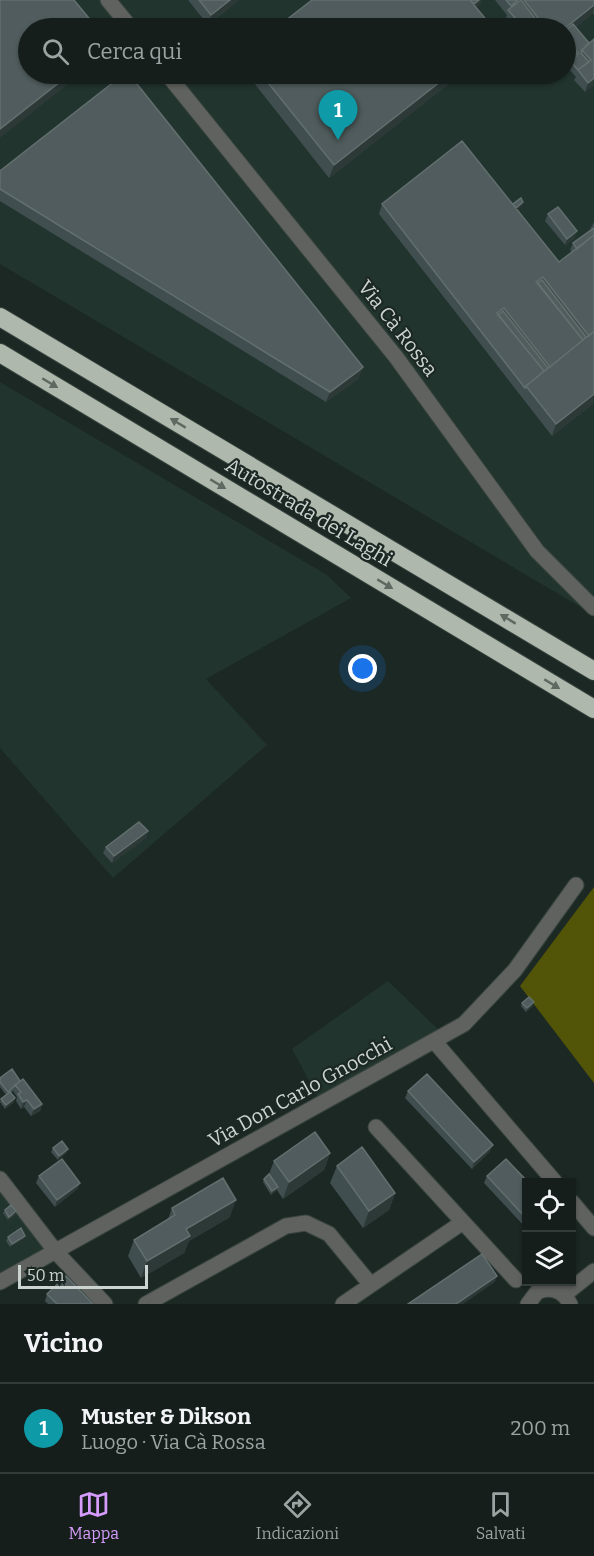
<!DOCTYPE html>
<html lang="it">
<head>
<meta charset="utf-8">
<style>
	body { margin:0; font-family:Bitter,serif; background:#1e2723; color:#f1f3f6 }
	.controls { position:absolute; right:18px; bottom:18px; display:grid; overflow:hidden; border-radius:0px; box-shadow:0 2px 4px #0004 }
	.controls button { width:54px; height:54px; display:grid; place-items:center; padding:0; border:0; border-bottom:2px solid #343c39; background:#151e1a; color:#f1f3f6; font:30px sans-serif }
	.scale { position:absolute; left:18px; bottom:15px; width:130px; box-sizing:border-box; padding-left:6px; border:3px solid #ccd4d1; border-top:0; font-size:16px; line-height:21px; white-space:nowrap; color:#ccd4d1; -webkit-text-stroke:4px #1c2823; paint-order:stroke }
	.you { position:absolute; left:363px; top:669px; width:21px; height:21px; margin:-15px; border:4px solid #fff; border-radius:50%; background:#1a73e8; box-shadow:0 0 0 9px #1a73e833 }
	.badge { display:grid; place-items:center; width:39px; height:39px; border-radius:50%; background:#d59cfb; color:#fff; font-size:20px; font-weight:700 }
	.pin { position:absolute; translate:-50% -50px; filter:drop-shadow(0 2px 3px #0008) }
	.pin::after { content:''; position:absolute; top:32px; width:21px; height:18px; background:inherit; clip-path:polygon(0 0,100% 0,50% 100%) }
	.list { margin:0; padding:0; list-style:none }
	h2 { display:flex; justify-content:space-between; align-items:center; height:78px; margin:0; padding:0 24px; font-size:26px }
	h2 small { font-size:20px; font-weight:400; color:#9da2a2 }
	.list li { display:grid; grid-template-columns:39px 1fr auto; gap:18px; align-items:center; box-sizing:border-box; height:90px; padding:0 24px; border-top:2px solid #343c39 }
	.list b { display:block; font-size:22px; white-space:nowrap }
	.list p { margin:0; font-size:20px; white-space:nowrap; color:#9da2a2 }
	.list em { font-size:20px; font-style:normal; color:#9da2a2 }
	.icon { flex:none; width:33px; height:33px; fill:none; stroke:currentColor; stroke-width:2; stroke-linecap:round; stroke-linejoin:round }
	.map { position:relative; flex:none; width:594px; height:1304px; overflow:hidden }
	.search { position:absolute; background:#151e1a; box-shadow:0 2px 4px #0004; left:18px; right:18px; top:18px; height:66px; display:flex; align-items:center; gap:15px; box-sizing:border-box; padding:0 21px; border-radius:33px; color:#9da2a2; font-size:22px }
	.sheet { height:168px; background:#151e1a }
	nav { display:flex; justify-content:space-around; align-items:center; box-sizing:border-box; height:84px; border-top:2px solid #343c39; background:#151e1a; font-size:16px; color:#9da2a2 }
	nav a { display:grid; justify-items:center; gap:3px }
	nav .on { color:#d59cfb }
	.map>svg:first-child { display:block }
	.built { fill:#21342d; fill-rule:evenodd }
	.forest { fill:#525407 }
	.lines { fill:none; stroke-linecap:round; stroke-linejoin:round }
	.street-casing { stroke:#38443f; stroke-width:17 }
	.highway-casing { stroke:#38443f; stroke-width:20 }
	.street { stroke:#5f625e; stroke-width:15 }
	.highway { stroke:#afb8ad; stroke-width:18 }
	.wall { fill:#404e4f }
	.shaded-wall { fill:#2c3937 }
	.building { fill:#505c5d; stroke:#636f6f; stroke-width:1.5 }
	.oneway { fill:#5e6961 }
	.labels { text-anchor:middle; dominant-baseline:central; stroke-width:4.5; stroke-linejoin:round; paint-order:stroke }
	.street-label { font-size:20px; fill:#ccd4d1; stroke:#1c2823 }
</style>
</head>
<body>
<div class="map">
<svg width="594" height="1304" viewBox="0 0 594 1304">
	<rect width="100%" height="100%" fill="#1c2823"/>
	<!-- built -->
	<path class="built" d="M 0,0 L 594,0 L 594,615 L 0,264 ZM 28,28 L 566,28 L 566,74 L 28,74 Z
		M 0,382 L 327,575 L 351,598 L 206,679 L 267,745 L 113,878 L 0,748 Z
		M 388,981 L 444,1035 L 319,1099 L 292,1049 Z
		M 0,1172 L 56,1246 L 0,1278 Z"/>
	<!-- forest -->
	<path class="forest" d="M 594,887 L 594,1083 L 520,986 Z"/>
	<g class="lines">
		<defs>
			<path id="street" d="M 108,0 L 131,28
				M 167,74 L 396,357 L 537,551 L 594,608
				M 434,1041 L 555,1182
				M 376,1127 L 516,1280
				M 0,1179 L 56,1252 L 105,1304
				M 572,1202 L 594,1228
				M 0,1282 L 464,1024 L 515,970 L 576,885
				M 564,1295 L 594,1271
				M 146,1304 L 286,1226 L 306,1223 L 329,1234 L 371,1285
				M 343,1304 L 463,1222
				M 528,1304 L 537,1292 C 551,1286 563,1290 570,1304"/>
			<path id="highway" d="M 0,317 L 594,671
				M 0,353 L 594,709"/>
		</defs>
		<!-- street casing -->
		<use href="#street" class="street-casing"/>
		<!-- highway casing -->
		<use href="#highway" class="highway-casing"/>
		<!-- street -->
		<use href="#street" class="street"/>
		<!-- highway -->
		<use href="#highway" class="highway"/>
	</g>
	<!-- wall -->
	<path class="wall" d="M 188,0 L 239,0 L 208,25 Z
		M 495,0 L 594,0 L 594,15 L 593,13 L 576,27 L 589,43 L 594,39 L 594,85 L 585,92 L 574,80 L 576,77 L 568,68 L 566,69 L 566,28 L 516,28 L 506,17 L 507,15 Z
		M 247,74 L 461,74 L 329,178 Z
		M 0,171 L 363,367 L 359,376 L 358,379 L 326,402 L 0,201 Z
		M 382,204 L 513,204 L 522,206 L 517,209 L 559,262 L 572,252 L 570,250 L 573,243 L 591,230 L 590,229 L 594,222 L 594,403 L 552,436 L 379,214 Z
		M 548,214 L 575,238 L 565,245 L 545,221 Z
		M 148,831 L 146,838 L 112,863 L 103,853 L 106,847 Z
		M 522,1003 L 533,1006 L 526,1012 L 521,1006 Z
		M 0,1078 L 20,1081 L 42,1104 L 40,1111 L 31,1116 L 24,1107 L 21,1109 L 16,1101 L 17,1097 L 13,1091 L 11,1093 L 14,1102 L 5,1109 L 0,1102 L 1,1099 L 6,1095 L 0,1087 Z
		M 408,1091 L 490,1151 L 472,1169 L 405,1098 Z
		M 53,1148 L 67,1152 L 58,1160 L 51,1152 Z
		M 330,1153 L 324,1170 L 283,1199 L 277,1190 L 271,1195 L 263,1182 L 264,1179 L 269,1174 L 274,1161 Z
		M 337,1166 L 395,1193 L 389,1210 L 363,1228 L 330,1183 Z
		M 39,1176 L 80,1183 L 77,1189 L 55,1207 L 36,1183 Z
		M 487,1176 L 526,1182 L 526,1228 L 484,1183 Z
		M 172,1208 L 230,1217 L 189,1241 L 184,1253 L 141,1278 L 128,1256 L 134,1240 L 168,1219 Z
		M 5,1210 L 15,1215 L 8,1220 L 3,1213 Z
		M 25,1236 L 23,1239 L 10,1247 L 6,1241 L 8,1237 Z
		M 47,1294 L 93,1304 L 48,1304 L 45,1301 Z"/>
	<!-- shaded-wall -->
	<path class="shaded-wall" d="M 230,0 L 239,0 L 208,25 L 211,15 Z
		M 479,0 L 482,0 L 481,4 L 467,14 L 470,8 Z
		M 518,0 L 521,0 L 509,11 L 511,6 Z
		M 594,5 L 593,13 L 566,35 L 565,28 Z
		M 578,53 L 574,62 L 570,61 L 568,68 L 566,69 L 569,59 Z
		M 70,74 L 81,74 L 0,138 L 0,129 Z
		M 450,74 L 461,74 L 329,178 L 334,165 Z
		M 594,78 L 594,85 L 585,92 L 588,83 Z
		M 523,202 L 522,206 L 512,213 L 513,209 Z
		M 577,231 L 575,238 L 565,245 L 567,239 Z
		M 363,367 L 358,379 L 326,402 L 330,392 Z
		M 594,394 L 594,403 L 552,436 L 556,424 Z
		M 148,831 L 146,838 L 112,863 L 114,856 Z
		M 534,1002 L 533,1006 L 526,1012 L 527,1008 Z
		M 15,1098 L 14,1102 L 5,1109 L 6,1105 Z
		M 27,1100 L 24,1107 L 21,1109 L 23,1102 Z
		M 42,1104 L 40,1111 L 31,1116 L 34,1109 Z
		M 493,1145 L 490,1151 L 472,1169 L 474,1162 Z
		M 68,1149 L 67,1152 L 58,1160 L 59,1156 Z
		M 330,1153 L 324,1170 L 283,1199 L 289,1182 Z
		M 80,1183 L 77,1189 L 55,1207 L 57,1200 Z
		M 278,1187 L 277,1190 L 271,1195 L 272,1191 Z
		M 395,1193 L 389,1210 L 363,1228 L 369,1211 Z
		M 236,1200 L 230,1217 L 189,1241 L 184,1253 L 141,1278 L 147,1261 L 186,1229 Z
		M 16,1211 L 15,1215 L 8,1220 L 9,1217 Z
		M 25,1236 L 23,1239 L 10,1247 L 12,1244 Z
		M 497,1276 L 495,1282 L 463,1304 L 456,1304 Z"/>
	<!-- building -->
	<path class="building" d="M 0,0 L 74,0 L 97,28 L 28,28 L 28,74 L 70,74 L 0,129 Z
		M 199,0 L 230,0 L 211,15 Z
		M 312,0 L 470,0 L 493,28 L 276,28 Z
		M 470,0 L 479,0 L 474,4 Z
		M 506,0 L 518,0 L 511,6 Z
		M 521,0 L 537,21 L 528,28 L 524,28 L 508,10 Z
		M 524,0 L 594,0 L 594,5 L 565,28 L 546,28 Z
		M 254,20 L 257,23 L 251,28 L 243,28 Z
		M 536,24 L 540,28 L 531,28 Z
		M 573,24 L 589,43 L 582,50 L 581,53 L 589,62 L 578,70 L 579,71 L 570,61 L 577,56 L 578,53 L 566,38 L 566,30 Z
		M 566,38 L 578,53 L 569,59 L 566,54 Z
		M 594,39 L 594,78 L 588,83 L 578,70 L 591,60 L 582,50 Z
		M 124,74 L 129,74 L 363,367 L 361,369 L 330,392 L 0,189 L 0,171 Z
		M 261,74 L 450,74 L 334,165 Z
		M 462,141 L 559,262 L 594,235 L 594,333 L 593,332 L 589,336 L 543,277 L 536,282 L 583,340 L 550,367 L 504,308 L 497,313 L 544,371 L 526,386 L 525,388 L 382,204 Z
		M 521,198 L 523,202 L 516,208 L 513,204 Z
		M 558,207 L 577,231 L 567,239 L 548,214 Z
		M 594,228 L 594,235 L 577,249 L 573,243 Z
		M 542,280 L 586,337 L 583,340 L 538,283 Z
		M 503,311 L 548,368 L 544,371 L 498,315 Z
		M 593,332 L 594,333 L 594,394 L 556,424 L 526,386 Z
		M 139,822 L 148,831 L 114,856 L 106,847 Z
		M 529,997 L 534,1002 L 527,1008 L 522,1003 Z
		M 12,1069 L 20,1081 L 8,1092 L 0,1082 L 0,1078 Z
		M 427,1074 L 493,1145 L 474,1162 L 408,1091 Z
		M 23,1079 L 42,1104 L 34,1109 L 27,1100 L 23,1102 L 18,1094 L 21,1092 L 15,1085 Z
		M 10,1092 L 15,1098 L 6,1105 L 1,1099 Z
		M 315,1132 L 330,1153 L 289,1182 L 274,1161 Z
		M 62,1141 L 68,1149 L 59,1156 L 53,1148 Z
		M 362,1147 L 395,1193 L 369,1211 L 337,1166 Z
		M 62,1159 L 80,1183 L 57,1200 L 39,1176 Z
		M 506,1159 L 528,1182 L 526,1182 L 526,1218 L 487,1176 Z
		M 269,1174 L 278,1187 L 272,1191 L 264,1179 Z
		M 223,1178 L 236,1200 L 186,1229 L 190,1236 L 147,1261 L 134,1240 L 175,1215 L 172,1208 Z
		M 11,1205 L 16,1211 L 9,1217 L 5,1210 Z
		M 21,1228 L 25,1236 L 12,1244 L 8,1237 Z
		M 482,1254 L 497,1276 L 456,1304 L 408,1304 Z
		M 66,1276 L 93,1304 L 57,1304 L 47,1294 Z"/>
	<!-- one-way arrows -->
	<defs><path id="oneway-solid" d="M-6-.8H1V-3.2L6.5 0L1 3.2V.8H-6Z" transform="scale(1.5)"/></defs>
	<g class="oneway">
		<use href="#oneway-solid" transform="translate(50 383) rotate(31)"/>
		<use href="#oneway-solid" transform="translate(178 423) rotate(-149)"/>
		<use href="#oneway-solid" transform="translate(218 484) rotate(31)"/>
		<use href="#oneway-solid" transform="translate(385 584) rotate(31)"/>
		<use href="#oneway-solid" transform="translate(508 619) rotate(-149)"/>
		<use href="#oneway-solid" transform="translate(552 684) rotate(31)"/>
	</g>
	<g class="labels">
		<!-- street labels -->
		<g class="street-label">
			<text transform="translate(398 328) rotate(52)">Via Cà Rossa</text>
			<text transform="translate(309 512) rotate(31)">Autostrada dei Laghi</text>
			<text transform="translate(300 1092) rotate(-29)">Via Don Carlo Gnocchi</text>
		</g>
	</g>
</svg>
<div class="controls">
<button><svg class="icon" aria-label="locate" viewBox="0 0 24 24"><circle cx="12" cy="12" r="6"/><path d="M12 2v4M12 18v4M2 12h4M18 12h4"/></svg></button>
<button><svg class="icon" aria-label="layers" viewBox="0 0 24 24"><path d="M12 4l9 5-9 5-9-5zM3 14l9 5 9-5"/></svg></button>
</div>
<div class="scale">50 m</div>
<div class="you"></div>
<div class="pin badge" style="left:338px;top:140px;background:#0f9aa8">1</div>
<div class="search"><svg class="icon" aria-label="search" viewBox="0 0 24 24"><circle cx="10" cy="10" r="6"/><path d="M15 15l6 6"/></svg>Cerca qui</div>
</div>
<section class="sheet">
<h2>Vicino<small></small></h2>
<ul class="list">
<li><span class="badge" style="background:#0f9aa8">1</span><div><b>Muster &amp; Dikson</b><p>Luogo · Via Cà Rossa</p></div><em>200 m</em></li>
</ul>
</section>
<nav>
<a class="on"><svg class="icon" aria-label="map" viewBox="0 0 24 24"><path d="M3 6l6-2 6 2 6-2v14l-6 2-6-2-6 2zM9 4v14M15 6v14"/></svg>Mappa</a>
<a><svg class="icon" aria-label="directions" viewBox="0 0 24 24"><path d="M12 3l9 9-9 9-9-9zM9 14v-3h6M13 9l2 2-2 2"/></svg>Indicazioni</a>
<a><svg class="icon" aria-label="saved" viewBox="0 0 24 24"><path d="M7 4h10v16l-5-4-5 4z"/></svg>Salvati</a>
</nav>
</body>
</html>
